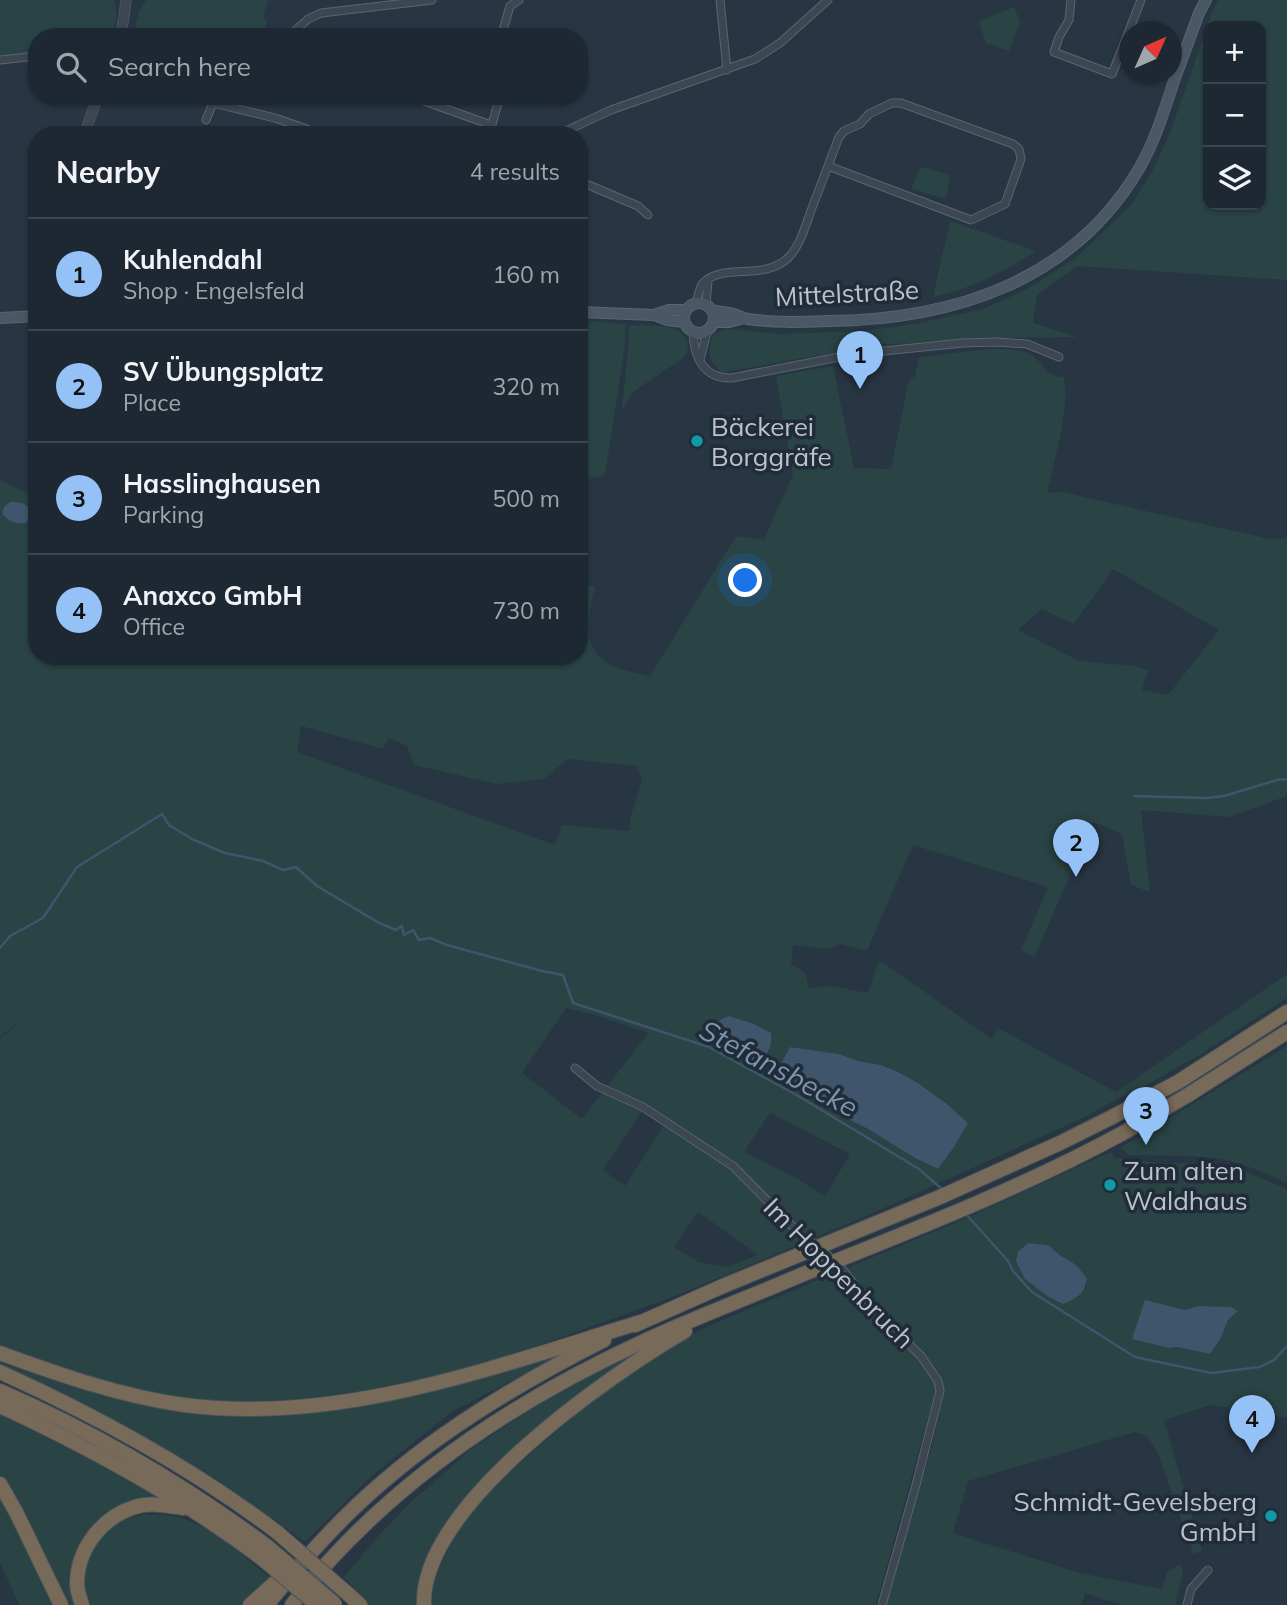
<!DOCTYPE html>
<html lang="en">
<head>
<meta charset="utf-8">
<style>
	body { margin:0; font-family:Mulish,sans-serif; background:#2b343e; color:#f1f3f6 }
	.controls { position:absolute; right:21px; top:21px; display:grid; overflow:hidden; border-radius:14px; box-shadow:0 2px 5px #0004 }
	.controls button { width:63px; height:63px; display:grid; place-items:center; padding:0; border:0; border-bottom:2px solid #3c444d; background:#1e2832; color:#f1f3f6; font:35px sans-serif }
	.compass { position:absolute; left:1119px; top:21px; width:63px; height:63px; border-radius:50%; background:#1e2832; box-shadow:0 2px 5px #0004; rotate:45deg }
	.you { position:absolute; left:746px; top:581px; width:24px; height:24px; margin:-18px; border:5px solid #fff; border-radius:50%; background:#1a73e8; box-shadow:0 0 0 10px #1a73e833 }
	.badge { display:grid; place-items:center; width:46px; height:46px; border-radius:50%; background:#95c2f6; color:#111; font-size:23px; font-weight:700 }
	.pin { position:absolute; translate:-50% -58px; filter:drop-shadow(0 2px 4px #0008) }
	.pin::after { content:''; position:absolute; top:37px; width:24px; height:21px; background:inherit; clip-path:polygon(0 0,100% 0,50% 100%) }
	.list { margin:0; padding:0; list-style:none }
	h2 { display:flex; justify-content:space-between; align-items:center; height:91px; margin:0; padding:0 28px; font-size:30px }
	h2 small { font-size:23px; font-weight:400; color:#a1a6ac }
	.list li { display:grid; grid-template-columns:46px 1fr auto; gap:21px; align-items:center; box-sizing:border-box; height:112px; padding:0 28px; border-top:2px solid #3c444d }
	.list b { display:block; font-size:26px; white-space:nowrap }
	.list p { margin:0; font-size:23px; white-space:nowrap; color:#a1a6ac }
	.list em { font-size:23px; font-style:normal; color:#a1a6ac }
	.icon { flex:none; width:38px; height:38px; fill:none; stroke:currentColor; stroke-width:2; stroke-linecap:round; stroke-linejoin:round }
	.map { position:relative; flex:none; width:1287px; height:1605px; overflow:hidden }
	.search { position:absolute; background:#1e2832; box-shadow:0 2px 5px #0004; left:28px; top:28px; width:560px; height:77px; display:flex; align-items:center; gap:18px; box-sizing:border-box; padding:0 24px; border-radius:28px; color:#a1a6ac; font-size:26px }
	.panel { position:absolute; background:#1e2832; box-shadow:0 2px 5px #0004; left:28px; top:126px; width:560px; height:539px; border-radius:28px }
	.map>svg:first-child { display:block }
	.green { fill:#2a4344; fill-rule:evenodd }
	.water { fill:#3e556b }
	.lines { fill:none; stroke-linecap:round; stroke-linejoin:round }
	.stream { stroke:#3e556b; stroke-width:2.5 }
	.minor-casing { stroke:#5b6570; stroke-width:9 }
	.tertiary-casing { stroke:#5b6570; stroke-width:11 }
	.secondary-casing { stroke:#5b6570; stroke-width:12 }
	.motorway-casing { stroke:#47525d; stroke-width:16 }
	.minor { stroke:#3c4752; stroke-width:7 }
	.tertiary { stroke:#3c4752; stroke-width:10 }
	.secondary { stroke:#4a5765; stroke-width:10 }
	.motorway { stroke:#786a59; stroke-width:14 }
	.motorway-bridge-casing { stroke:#47525d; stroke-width:16; stroke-linecap:butt }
	.motorway-bridge { stroke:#786a59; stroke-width:14 }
	.culture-dot { fill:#0f9aa8; stroke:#212c38; stroke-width:2.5 }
	.labels { text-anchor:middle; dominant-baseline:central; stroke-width:7; stroke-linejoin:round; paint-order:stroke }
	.street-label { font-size:26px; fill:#bac2cc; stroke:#212c38 }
	.poi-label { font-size:26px; fill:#bac2cc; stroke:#212c38; text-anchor:start }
	.water-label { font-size:28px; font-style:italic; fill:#7b95ae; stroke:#212c38 }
</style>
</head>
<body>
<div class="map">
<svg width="1287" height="1605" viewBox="0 0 1287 1605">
	<rect width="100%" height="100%" fill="#283643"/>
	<!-- green -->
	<path class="green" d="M 0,0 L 114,0 C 119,12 117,26 110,37 L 37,37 L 37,53 L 0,57 Z
		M 146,0 L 268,0 L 263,18 L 267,20 L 263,37 L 165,37 L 135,27 L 139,12 Z
		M 1218,0 L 1287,0 L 1287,280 L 1077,266 L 1037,295 L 1033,323 L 1077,337 L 999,338 L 877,345 L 725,372 L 720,371 L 710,359 L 709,350 L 711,341 L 713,335 L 718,332 L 728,329 L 779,334 L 866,331 L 919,323 L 983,309 L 1025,290 L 1076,258 L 1131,205 L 1154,168 L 1170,133 L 1212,12 ZM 1208,26 L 1261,26 L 1261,205 L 1208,205 Z
		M 1014,7 L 1020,22 L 1009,51 L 986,43 L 979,21 Z
		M 921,167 L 950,175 L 946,199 L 911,189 Z
		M 950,221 L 1036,251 C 1004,272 971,289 933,297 Z
		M 579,320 L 626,324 L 624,352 L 605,475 L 579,482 Z
		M 629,325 C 646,326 680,321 687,342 C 689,349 687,353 683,358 L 633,392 L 626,402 L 627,404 L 622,411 L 629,339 L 628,338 Z
		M 989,349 C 1002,349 1016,348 1028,353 C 1045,361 1043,377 1064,377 C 1070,409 1054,461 1047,493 L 1062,492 L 1270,539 L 1287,538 L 1287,796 L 1229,817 L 1141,810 L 1150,892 L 1131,885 L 1122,834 L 1093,822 L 1034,958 L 1021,950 L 1048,887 L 913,845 L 867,951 L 841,944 L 828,949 L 793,945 L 791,964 L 805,972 L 809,988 L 832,986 L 868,993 L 878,962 L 882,962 L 992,1039 L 998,1028 L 1116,1092 L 1287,974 L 1287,998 L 1201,1054 L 1142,1088 L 1119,1098 L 1083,1118 L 871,1214 L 678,1295 L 499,1360 L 353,1397 L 225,1403 L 172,1398 L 121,1388 L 0,1348 L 0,1038 L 22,1021 L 0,1036 L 0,480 L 37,498 L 37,656 L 579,656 L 579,583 L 595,587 C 588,618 579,654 618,668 C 628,672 640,673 650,676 L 736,536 L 764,540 L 793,474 L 776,376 L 833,366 L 854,468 L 891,469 L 909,380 L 915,376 L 919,357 ZM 1113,569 L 1219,630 L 1168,695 L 1142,690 L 1148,670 L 1135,666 L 1079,661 L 1018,630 L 1042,609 L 1074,624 ZM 301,726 L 383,749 L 389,738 L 407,746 L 414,765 L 497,784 L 544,779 L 567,759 L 637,766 L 642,781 L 631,815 L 629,831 L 562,825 L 555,845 L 297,752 ZM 566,1008 L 599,1016 L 648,1033 L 582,1119 L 522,1073 ZM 729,1016 L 754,1024 L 771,1033 L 759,1068 L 728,1053 L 717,1046 ZM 790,1047 L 839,1054 L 858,1061 L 881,1065 L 898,1072 L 918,1083 L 947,1104 L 968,1123 L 954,1147 L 938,1168 C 883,1140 830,1107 775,1077 ZM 643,1110 L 665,1124 L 625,1186 L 603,1170 ZM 770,1113 L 850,1154 L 825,1196 L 789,1174 L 744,1152 ZM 698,1212 L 757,1254 L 757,1255 L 728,1267 L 698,1262 L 674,1247 Z
		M 1287,1046 L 1287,1183 C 1261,1171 1234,1159 1205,1157 C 1179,1155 1154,1156 1129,1155 L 1120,1148 Z
		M 1110,1152 L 1115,1158 L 1162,1163 L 1206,1163 L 1242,1170 L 1287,1189 L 1287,1418 L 1211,1405 L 1164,1420 L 1202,1551 L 1193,1554 L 1158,1453 L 1147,1436 L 1135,1432 L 968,1481 L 953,1533 L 1080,1573 L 1162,1589 L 1167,1572 L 1180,1564 L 1183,1574 L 1175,1605 L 1123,1605 L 1085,1593 L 1081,1605 L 886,1605 L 931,1449 L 944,1392 L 942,1381 L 935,1393 L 876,1605 L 432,1605 L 434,1578 L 462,1522 L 499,1481 L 607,1388 L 662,1351 L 708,1326 L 969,1217 ZM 1048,1245 C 1061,1256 1076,1265 1087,1278 L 1086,1288 L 1047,1296 L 1037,1287 ZM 1198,1306 L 1238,1311 L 1228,1320 L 1221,1338 L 1210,1354 L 1132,1339 L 1185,1310 Z
		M 661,1340 L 591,1384 L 515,1448 L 459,1504 L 430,1549 L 422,1605 L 370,1605 L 344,1577 L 380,1534 L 410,1503 L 470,1450 L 498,1431 L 584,1376 Z
		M 545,1356 L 550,1361 L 453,1411 L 374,1474 L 305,1542 L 212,1476 L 126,1426 L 47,1386 L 0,1365 L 0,1360 L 64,1384 L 104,1396 L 148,1405 L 269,1414 Z
		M 0,1413 L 90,1458 L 165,1502 L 98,1524 L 76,1605 L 66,1605 L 15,1498 L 0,1475 Z
		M 0,1495 L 54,1605 L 19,1605 L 0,1562 Z
		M 144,1514 C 153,1515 163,1514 172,1516 C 208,1522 243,1556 270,1578 L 243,1605 L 89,1605 C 76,1576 90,1539 117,1523 C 125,1518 136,1517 144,1514 Z"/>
	<!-- water -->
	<path class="water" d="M 10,502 C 22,502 30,503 31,516 L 26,523 C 15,524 10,522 2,514 L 4,507 Z
		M 729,1016 L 754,1024 L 771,1033 C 773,1047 765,1057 759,1068 C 741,1060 723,1053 710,1038 C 714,1025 716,1020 729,1016 Z
		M 790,1047 L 839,1054 L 858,1061 L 881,1065 L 898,1072 L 918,1083 L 947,1104 L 968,1123 L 954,1147 L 938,1169 L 915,1158 L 868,1129 L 844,1117 L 775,1076 Z
		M 1028,1243 L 1048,1245 L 1060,1255 L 1076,1265 L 1087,1278 C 1085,1294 1077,1298 1063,1304 L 1047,1296 L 1025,1279 L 1016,1261 L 1018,1252 Z
		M 1145,1300 L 1185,1310 L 1198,1306 L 1231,1307 L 1238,1311 L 1228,1320 L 1221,1338 L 1210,1354 L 1176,1347 L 1169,1348 L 1132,1339 Z"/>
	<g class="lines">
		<!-- stream -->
		<path class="stream" d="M 1134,796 L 1206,798 L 1224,796 L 1277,780 L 1287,779
			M 0,948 L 10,936 L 43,918 L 77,867 L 162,814 L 169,825 L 192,839 L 225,853 L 263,861 L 283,870 L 296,867 L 317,886 L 379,923 L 396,930 L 402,926 L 404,935 L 413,930 L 419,940 L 430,938 L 447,945 L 542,971 L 563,975 L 573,1003 L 709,1047 L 800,1097 L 919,1169 L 944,1191
			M 965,1213 L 1008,1261 L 1013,1271 L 1032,1292 L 1135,1357 L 1211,1373 L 1260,1367 L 1274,1360 L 1287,1346"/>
		<defs>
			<path id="minor" d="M 720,0 L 727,70
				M 1071,0 L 1069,20 L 1059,37 L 1054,52 L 1112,74 L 1141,0
				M 288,37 L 308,19 L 321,13 L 432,0
				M 501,37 L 510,6 L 519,0
				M 0,60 L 37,56
				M 410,96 L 491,125
				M 206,120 L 213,103 L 275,118 L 324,135
				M 489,135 L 500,96
				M 557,135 L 611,110 L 755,59 L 780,43 L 828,0
				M 579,181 L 638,206 L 648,215
				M 696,303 C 698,298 699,288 703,283 C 723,262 764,282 789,257 C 801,244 806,224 812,208 C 821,184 830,161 839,137 L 844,131 L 860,124 L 869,114 L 892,103 L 901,103 L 1013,144 L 1019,149 L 1021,159 L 1005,204 L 971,220 L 828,166
				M 706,304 L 708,281
				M 693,332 C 694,358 704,379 732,378 L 854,354 L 963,343 L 997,342 L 1027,344 L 1059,357
				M 700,359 L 707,332
				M 575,1068 L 597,1086 L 643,1107 L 733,1166 L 802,1236 L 821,1249 L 840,1266 L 876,1312 L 921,1356 L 938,1381 L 940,1391 L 916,1485 L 882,1605
				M 1187,1605 L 1191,1589 L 1208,1570"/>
			<path id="tertiary" d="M 120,37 L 124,17 L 126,0
				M 84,135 L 98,96"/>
			<path id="secondary" d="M684 318a15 15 0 1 1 30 0a15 15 0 1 1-30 0Z
				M 712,310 C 719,312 726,312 733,314 C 738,315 742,318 748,319 C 774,323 801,322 827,321 C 953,320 1074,281 1140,167 C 1156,139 1165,108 1175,78 C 1183,57 1191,35 1199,13 L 1206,0
				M 579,312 L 654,315 L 667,320 L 684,322
				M 654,315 L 669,310 L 686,310
				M 0,318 L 37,316
				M 715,322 L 729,322 L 744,318"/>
			<path id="motorway" d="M 1114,1116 L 1178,1082 L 1287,1012
				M 1123,1133 L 1188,1095 L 1287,1032
				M 635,1325 L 723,1286
				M 0,1353 C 60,1375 120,1396 184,1405 C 341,1425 494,1367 641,1322
				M 0,1372 C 97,1416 193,1468 278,1533
				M 0,1391 C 94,1432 185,1485 268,1547
				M 0,1406 C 91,1448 180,1497 260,1557
				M 0,1484 L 16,1512 L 61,1605
				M 348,1594 L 360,1605
				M 82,1605 C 80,1598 77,1591 77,1584 C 77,1549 102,1517 135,1507 C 150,1502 169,1506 183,1508
				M 250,1605 L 280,1578
				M 267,1605 C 302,1561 341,1517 384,1481 C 450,1424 527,1379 604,1340
				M 292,1605 C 382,1489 508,1404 640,1343 C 693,1318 748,1298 801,1275
				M 424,1605 C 420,1506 608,1376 685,1331"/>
		</defs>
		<!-- minor casing -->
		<use href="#minor" class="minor-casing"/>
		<!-- tertiary casing -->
		<use href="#tertiary" class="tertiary-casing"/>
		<!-- secondary casing -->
		<use href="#secondary" class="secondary-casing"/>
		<!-- motorway casing -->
		<use href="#motorway" class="motorway-casing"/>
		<!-- minor -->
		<use href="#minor" class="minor"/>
		<!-- tertiary -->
		<use href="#tertiary" class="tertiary"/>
		<!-- secondary -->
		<use href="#secondary" class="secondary"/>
		<!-- motorway -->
		<use href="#motorway" class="motorway"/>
		<defs>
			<path id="motorway-bridge" d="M 801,1275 C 910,1231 1020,1189 1123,1133
				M 723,1286 L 940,1197 L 1060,1143 L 1114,1116
				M 278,1533 L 348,1594
				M 268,1547 L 335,1604
				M 260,1557 L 317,1605"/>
		</defs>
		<!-- motorway-bridge casing -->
		<use href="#motorway-bridge" class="motorway-bridge-casing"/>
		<!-- motorway-bridge -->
		<use href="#motorway-bridge" class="motorway-bridge"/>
	</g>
	<!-- markers -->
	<g class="culture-dot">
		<circle cx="697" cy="441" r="7"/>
		<circle cx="1110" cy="1185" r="7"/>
		<circle cx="1271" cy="1516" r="7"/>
	</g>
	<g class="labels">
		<!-- street labels -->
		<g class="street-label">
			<text transform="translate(847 293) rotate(-3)">Mittelstraße</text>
			<text transform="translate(839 1273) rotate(45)">Im Hoppenbruch</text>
		</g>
		<!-- poi labels -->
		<g class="poi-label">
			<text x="711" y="426">Bäckerei<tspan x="711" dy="30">Borggräfe</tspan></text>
			<text x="1124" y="1170">Zum alten<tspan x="1124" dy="30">Waldhaus</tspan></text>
			<text x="1257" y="1501" text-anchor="end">Schmidt-Gevelsberg<tspan x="1257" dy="30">GmbH</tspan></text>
		</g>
		<!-- water labels -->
		<g class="water-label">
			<text transform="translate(779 1068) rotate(28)">Stefansbecke</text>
		</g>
	</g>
</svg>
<div class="controls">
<button>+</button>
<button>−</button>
<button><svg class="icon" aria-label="layers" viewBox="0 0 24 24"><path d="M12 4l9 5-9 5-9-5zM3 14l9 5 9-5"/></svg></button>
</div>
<svg class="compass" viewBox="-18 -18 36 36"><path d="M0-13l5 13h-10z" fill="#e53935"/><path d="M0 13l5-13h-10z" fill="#a1a6ac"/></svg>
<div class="you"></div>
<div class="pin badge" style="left:860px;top:389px">1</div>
<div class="pin badge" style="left:1076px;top:877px">2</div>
<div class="pin badge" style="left:1146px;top:1145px">3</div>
<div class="pin badge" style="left:1252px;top:1453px">4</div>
<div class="search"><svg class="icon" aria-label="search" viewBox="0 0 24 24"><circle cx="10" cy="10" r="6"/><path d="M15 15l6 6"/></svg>Search here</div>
<section class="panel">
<h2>Nearby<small>4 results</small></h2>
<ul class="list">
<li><span class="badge">1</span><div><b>Kuhlendahl</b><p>Shop · Engelsfeld</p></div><em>160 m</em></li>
<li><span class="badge">2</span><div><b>SV Übungsplatz</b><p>Place</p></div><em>320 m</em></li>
<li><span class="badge">3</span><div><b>Hasslinghausen</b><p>Parking</p></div><em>500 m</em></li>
<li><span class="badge">4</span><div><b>Anaxco GmbH</b><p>Office</p></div><em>730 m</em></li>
</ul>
</section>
</div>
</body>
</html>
